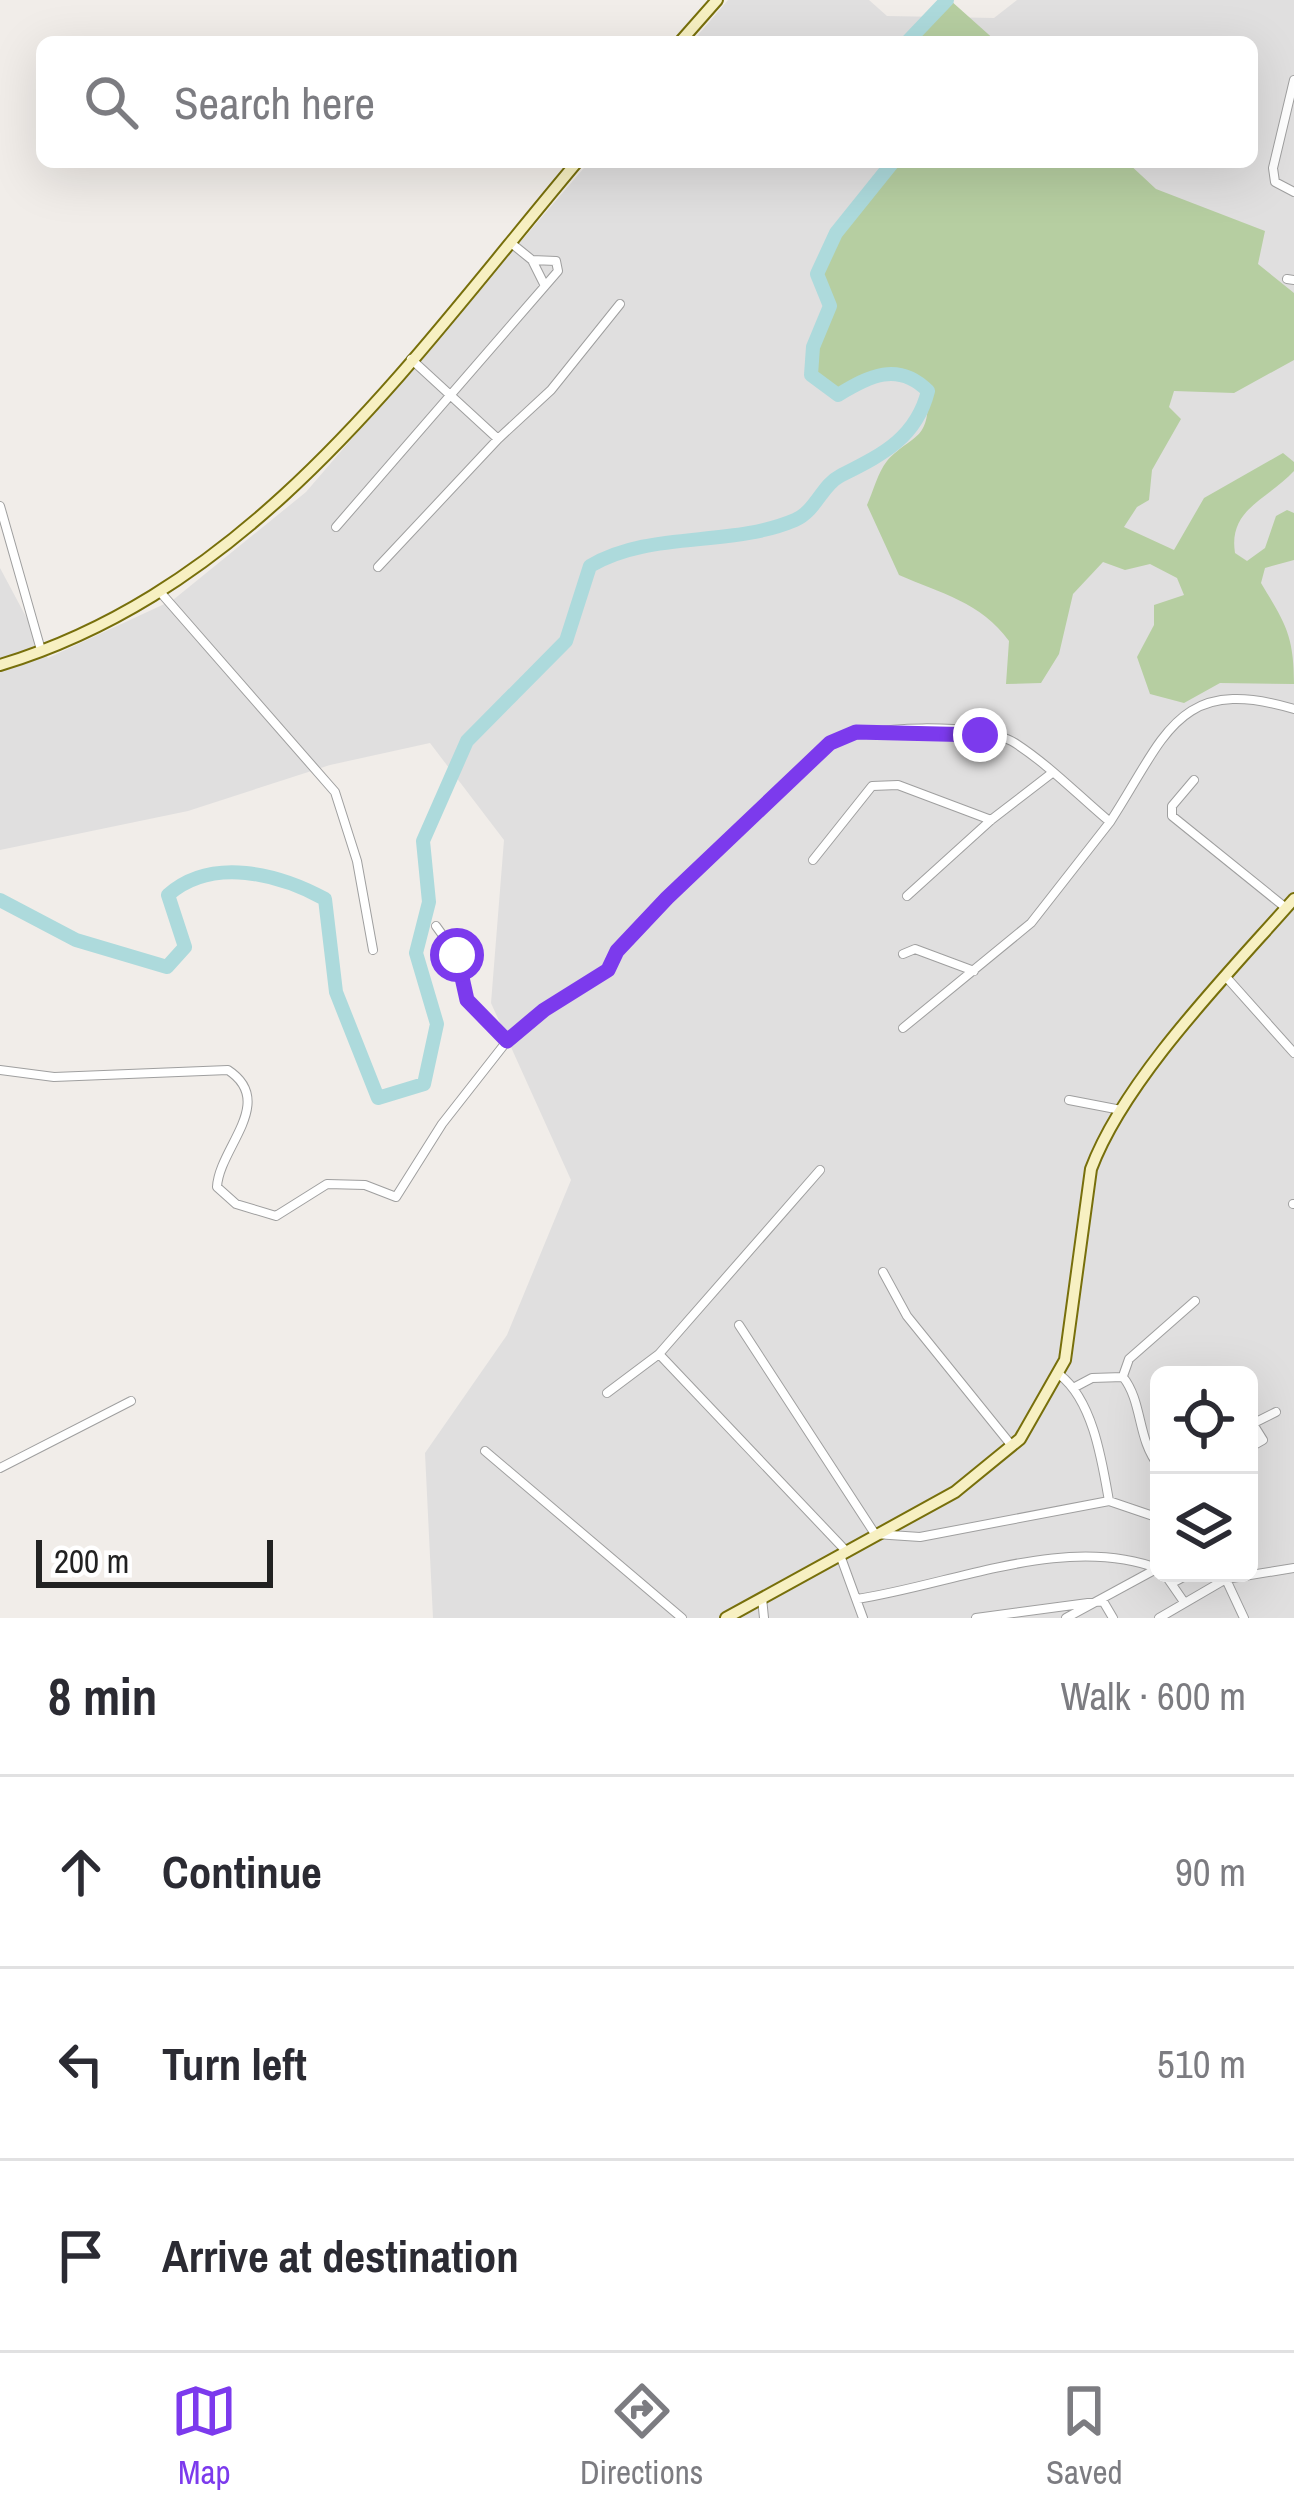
<!DOCTYPE html>
<html lang="en">
<head>
<meta charset="utf-8">
<style>
	body { margin:0; font-family:"Archivo Narrow",sans-serif; background:#f2f2f3; color:#2b2b33 }
	.controls { position:absolute; right:36px; bottom:36px; display:grid; overflow:hidden; border-radius:18px; box-shadow:0 12px 48px #0002 }
	.controls button { width:108px; height:108px; display:grid; place-items:center; padding:0; border:0; border-bottom:3px solid #e1e1e2; background:#fff; color:#2b2b33; font:60px sans-serif }
	.scale { position:absolute; left:36px; bottom:30px; width:237px; box-sizing:border-box; padding-left:12px; border:6px solid #222; border-top:0; font-size:33px; line-height:42px; white-space:nowrap; color:#222; -webkit-text-stroke:9px #fff; paint-order:stroke }
	.stop { position:absolute; width:36px; height:36px; margin:-27px; border:9px solid #7c3aed; border-radius:50%; background:#fff }
	.stop.end { background:#7c3aed; border-color:#fff; box-shadow:0 3px 12px #0008 }
	.list { margin:0; padding:0; list-style:none }
	h2 { display:flex; justify-content:space-between; align-items:center; height:156px; margin:0; padding:0 48px; font-size:51px }
	h2 small { font-size:39px; font-weight:400; color:#7c7c81 }
	.list li { display:grid; grid-template-columns:78px 1fr auto; gap:36px; align-items:center; box-sizing:border-box; height:192px; padding:0 48px; border-top:3px solid #e1e1e2 }
	.list b { display:block; font-size:45px; white-space:nowrap }
	.list em { font-size:39px; font-style:normal; color:#7c7c81 }
	.icon { flex:none; width:66px; height:66px; fill:none; stroke:currentColor; stroke-width:2; stroke-linecap:round; stroke-linejoin:round }
	.map { position:relative; flex:none; width:1294px; height:1618px; overflow:hidden }
	.search { position:absolute; background:#fff; box-shadow:0 12px 48px #0002; left:36px; right:36px; top:36px; height:132px; display:flex; align-items:center; gap:30px; box-sizing:border-box; padding:0 42px; border-radius:18px; color:#7c7c81; font-size:45px }
	.sheet { height:732px; background:#fff }
	nav { display:flex; justify-content:space-around; align-items:center; box-sizing:border-box; height:168px; border-top:3px solid #e1e1e2; background:#fff; font-size:33px; color:#7c7c81 }
	nav a { display:grid; justify-items:center; gap:6px }
	nav .on { color:#7c3aed }
	.map>svg:first-child { display:block }
	.residential { fill:#e0dfdf; fill-rule:evenodd }
	.forest { fill:#b6cea1 }
	.lines { fill:none; stroke-linecap:round; stroke-linejoin:round }
	.river { stroke:#addadc; stroke-width:14 }
	.street-casing { stroke:#9f9f9f; stroke-width:10 }
	.secondary-casing { stroke:#776f0b; stroke-width:14 }
	.street { stroke:#fff; stroke-width:8 }
	.secondary { stroke:#f7f0c2; stroke-width:10 }
	.route { stroke:#7c3aed; stroke-width:15 }
</style>
</head>
<body>
<div class="map">
<svg width="1294" height="1618" viewBox="0 0 1294 1618">
	<rect width="100%" height="100%" fill="#f1ede9"/>
	<!-- residential -->
	<path class="residential" d="M 728,0 L 869,0 L 887,16 L 994,18 L 1017,0 L 1294,0 L 1294,1618 L 433,1618 L 425,1453 L 507,1335 L 571,1180 L 491,1003 L 504,840 L 430,743 L 330,765 L 188,811 L 0,850 L 0,568 L 48,658 L 173,600 L 306,492 L 589,162 L 1252,162 L 1252,42 L 692,42 ZM 1159,1375 L 1249,1375 L 1249,1573 L 1159,1573 Z"/>
	<!-- forest -->
	<path class="forest" d="M 947,0 L 950,0 L 997,42 L 907,42 Z
		M 893,162 L 1127,162 L 1156,189 L 1265,231 L 1258,264 L 1294,293 L 1294,360 L 1234,393 L 1174,391 L 1169,407 L 1181,419 L 1152,470 L 1149,500 L 1137,507 L 1124,527 L 1174,550 L 1204,498 L 1283,453 L 1294,462 L 1294,471 C 1267,500 1228,509 1235,553 L 1247,561 L 1265,548 L 1276,516 L 1287,510 L 1294,513 L 1294,560 L 1265,568 L 1261,583 C 1285,623 1294,635 1294,684 L 1220,683 L 1184,703 L 1150,694 L 1137,657 L 1154,625 L 1154,605 L 1184,595 L 1177,578 L 1150,564 L 1125,570 L 1103,562 L 1073,594 L 1059,654 L 1041,683 L 1006,684 L 1009,641 C 981,602 940,593 899,575 L 867,505 C 873,492 878,472 887,461 C 913,433 930,443 928,391 C 898,361 869,376 838,395 L 811,375 L 813,347 L 830,307 L 817,274 L 836,233 Z"/>
	<g class="lines">
		<!-- river -->
		<path class="river" d="M 907,42 L 947,0
			M 0,900 L 76,940 L 167,967 L 185,947 L 168,895 C 212,856 279,874 325,899 L 336,992 L 378,1098 L 424,1084 L 437,1024 L 416,953 L 429,902 L 423,841 L 467,741 L 566,641 L 590,566 C 651,530 729,548 795,520 C 816,511 822,485 840,476 C 881,455 916,439 928,391 C 898,361 869,376 838,395 L 811,375 L 813,347 L 830,306 L 817,274 L 836,233 L 893,162"/>
		<defs>
			<path id="street" d="M 1294,80 L 1273,168 L 1275,182 L 1294,192
				M 532,260 L 556,261 L 558,271 L 545,286
				M 1287,279 L 1294,280
				M 411,359 L 498,439 L 551,390 L 620,304
				M 0,506 L 41,650
				M 336,527 L 545,286 L 532,260 L 511,243
				M 378,567 L 498,439
				M 161,593 L 335,792 L 357,861 L 373,950
				M 1194,780 L 1172,806 L 1172,816 L 1286,908
				M 813,860 L 872,786 L 898,785 L 991,820
				M 907,896 L 991,820 L 1052,773
				M 436,926 L 457,955 L 468,1000 L 507,1041
				M 903,954 L 915,949 L 974,971
				M 1227,978 L 1294,1053
				M 903,1028 L 1031,923 L 1110,822
				M 0,1070 L 54,1077 L 228,1070 C 277,1102 219,1148 217,1187 L 236,1204 L 276,1216 L 327,1184 L 365,1185 L 396,1197 L 442,1124 L 507,1041 L 544,1010 L 608,970 L 617,951 L 667,898 L 829,743 C 863,725 982,722 1015,743 C 1049,765 1079,796 1110,822 C 1166,736 1177,674 1294,709
				M 1069,1100 L 1121,1110
				M 1293,1204 L 1294,1204
				M 883,1272 L 907,1316 L 1012,1446
				M 739,1325 L 875,1534 L 920,1537 L 1109,1501
				M 659,1354 L 847,1552
				M 1060,1375 C 1093,1401 1102,1461 1109,1501 L 1159,1518
				M 1123,1376 L 1129,1359 L 1195,1301
				M 1075,1387 L 1092,1378 L 1123,1377 C 1143,1402 1137,1440 1159,1466
				M 607,1393 L 659,1354 L 820,1170
				M 1250,1425 L 1276,1412
				M 1249,1448 L 1263,1440 L 1253,1424
				M 485,1451 L 682,1618
				M 0,1468 L 131,1401
				M 840,1555 L 863,1618
				M 1164,1573 L 1184,1602
				M 1223,1573 L 1244,1618
				M 1174,1582 L 1191,1573
				M 762,1598 L 764,1618
				M 857,1599 C 951,1585 1066,1533 1159,1569
				M 976,1618 L 1103,1601 L 1113,1618
				M 1066,1618 L 1158,1568
				M 1159,1618 L 1226,1579 L 1294,1568"/>
			<path id="secondary" d="M 680,42 L 717,0
				M 0,665 C 257,587 412,358 577,162
				M 726,1618 L 955,1492 L 1020,1439 L 1065,1360 L 1091,1169 C 1125,1078 1229,973 1294,899"/>
		</defs>
		<!-- street casing -->
		<use href="#street" class="street-casing"/>
		<!-- secondary casing -->
		<use href="#secondary" class="secondary-casing"/>
		<!-- street -->
		<use href="#street" class="street"/>
		<!-- secondary -->
		<use href="#secondary" class="secondary"/>
	</g>
	<g class="lines">
		<!-- route -->
		<path class="route" d="M 457,955 L 467,1000 L 507,1041 L 544,1010 L 608,970 L 617,951 L 667,898 L 830,743 L 856,732 L 980,735"/>
	</g>
</svg>
<div class="controls">
<button><svg class="icon" aria-label="locate" viewBox="0 0 24 24"><circle cx="12" cy="12" r="6"/><path d="M12 2v4M12 18v4M2 12h4M18 12h4"/></svg></button>
<button><svg class="icon" aria-label="layers" viewBox="0 0 24 24"><path d="M12 4l9 5-9 5-9-5zM3 14l9 5 9-5"/></svg></button>
</div>
<div class="scale">200 m</div>
<div class="stop" style="left:457px;top:955px"></div>
<div class="stop end" style="left:980px;top:735px"></div>
<div class="search"><svg class="icon" aria-label="search" viewBox="0 0 24 24"><circle cx="10" cy="10" r="6"/><path d="M15 15l6 6"/></svg>Search here</div>
</div>
<section class="sheet">
<h2>8 min<small>Walk · 600 m</small></h2>
<ul class="list">
<li><svg class="icon" aria-label="ahead" viewBox="0 0 24 24"><path d="M12 20V5M6 11l6-6 6 6"/></svg><div><b>Continue</b></div><em>90 m</em></li>
<li><svg class="icon" aria-label="left" viewBox="0 0 24 24"><path d="M17 20v-9H6M10 6l-5 5 5 5"/></svg><div><b>Turn left</b></div><em>510 m</em></li>
<li><svg class="icon" aria-label="arrive" viewBox="0 0 24 24"><path d="M6 21V4h12l-3 4 3 4H6"/></svg><div><b>Arrive at destination</b></div></li>
</ul>
</section>
<nav>
<a class="on"><svg class="icon" aria-label="map" viewBox="0 0 24 24"><path d="M3 6l6-2 6 2 6-2v14l-6 2-6-2-6 2zM9 4v14M15 6v14"/></svg>Map</a>
<a><svg class="icon" aria-label="directions" viewBox="0 0 24 24"><path d="M12 3l9 9-9 9-9-9zM9 14v-3h6M13 9l2 2-2 2"/></svg>Directions</a>
<a><svg class="icon" aria-label="saved" viewBox="0 0 24 24"><path d="M7 4h10v16l-5-4-5 4z"/></svg>Saved</a>
</nav>
</body>
</html>
